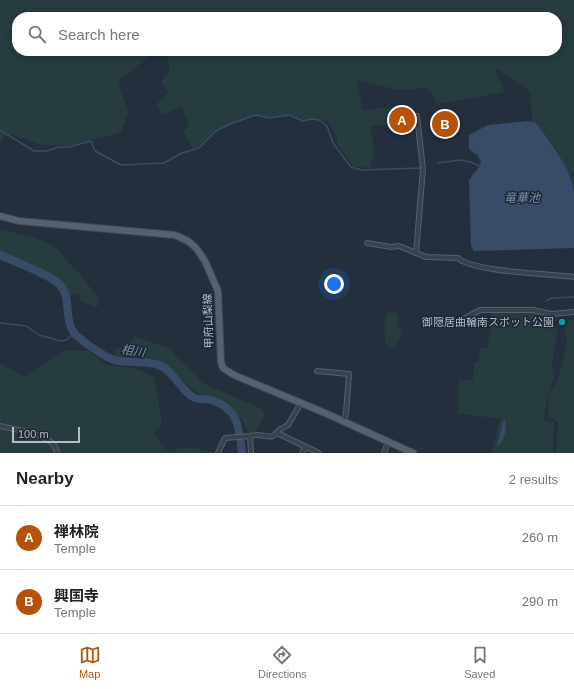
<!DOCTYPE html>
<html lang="en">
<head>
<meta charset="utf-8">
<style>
	body { margin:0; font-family:Arial,"Noto Sans JP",sans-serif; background:#f6f6f6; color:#222 }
	.scale { position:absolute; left:12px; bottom:10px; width:68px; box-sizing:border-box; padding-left:4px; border:2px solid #b4bcc9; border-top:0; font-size:11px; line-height:14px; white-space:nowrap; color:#b4bcc9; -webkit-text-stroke:3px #1d2633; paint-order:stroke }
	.you { position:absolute; left:334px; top:284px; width:14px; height:14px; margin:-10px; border:3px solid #fff; border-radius:50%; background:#1a73e8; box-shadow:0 0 0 6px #1a73e833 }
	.badge { display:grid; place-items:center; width:26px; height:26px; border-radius:50%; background:#b45309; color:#fff; font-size:13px; font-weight:700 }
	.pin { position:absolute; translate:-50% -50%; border:2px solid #fff; box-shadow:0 1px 4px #0006 }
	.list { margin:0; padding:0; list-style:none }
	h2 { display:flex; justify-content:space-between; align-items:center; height:52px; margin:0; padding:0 16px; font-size:17px }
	h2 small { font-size:13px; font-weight:400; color:#767676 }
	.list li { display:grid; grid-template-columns:26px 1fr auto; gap:12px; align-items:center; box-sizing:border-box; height:64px; padding:0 16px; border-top:1px solid #e0e0e0 }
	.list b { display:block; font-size:15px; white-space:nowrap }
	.list p { margin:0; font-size:13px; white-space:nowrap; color:#767676 }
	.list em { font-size:13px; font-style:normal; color:#767676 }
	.icon { flex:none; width:22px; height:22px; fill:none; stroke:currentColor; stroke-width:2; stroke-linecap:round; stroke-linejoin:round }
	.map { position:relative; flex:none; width:574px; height:453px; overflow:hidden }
	.search { position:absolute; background:#fff; box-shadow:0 2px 10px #0003; left:12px; right:12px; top:12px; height:44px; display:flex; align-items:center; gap:10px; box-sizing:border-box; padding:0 14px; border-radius:16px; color:#767676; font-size:15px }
	.sheet { height:180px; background:#fff }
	nav { display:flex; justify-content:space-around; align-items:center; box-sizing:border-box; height:56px; border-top:1px solid #e0e0e0; background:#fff; font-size:11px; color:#767676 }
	nav a { display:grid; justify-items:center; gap:2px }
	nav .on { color:#b45309 }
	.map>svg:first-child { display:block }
	.green { fill:#263c3f }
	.water { fill:#394c67 }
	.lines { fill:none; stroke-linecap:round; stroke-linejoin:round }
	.stream { stroke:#394c67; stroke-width:1.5 }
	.river { stroke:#394c67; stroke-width:8 }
	.minor-casing { stroke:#565f6c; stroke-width:6 }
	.primary-casing { stroke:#414a57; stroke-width:8 }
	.minor { stroke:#38414e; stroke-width:4 }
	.primary { stroke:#56606e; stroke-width:6 }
	.culture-dot { fill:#0f9aa8; stroke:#1d2633; stroke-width:1.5 }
	.labels { text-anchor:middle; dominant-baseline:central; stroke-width:3; stroke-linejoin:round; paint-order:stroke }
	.street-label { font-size:11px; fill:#b4bcc9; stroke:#1d2633 }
	.poi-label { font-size:11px; fill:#b4bcc9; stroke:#1d2633; text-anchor:end }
	.water-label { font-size:12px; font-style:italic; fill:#7c92b1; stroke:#1d2633 }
</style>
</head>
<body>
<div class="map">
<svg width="574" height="453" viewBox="0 0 574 453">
	<rect width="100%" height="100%" fill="#242f3e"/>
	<!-- green -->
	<path class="green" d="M 0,0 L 574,0 L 574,190 L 557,150 L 535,122 L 532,121 L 530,91 L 495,68 L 504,92 L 437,104 L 432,94 L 426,88 L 399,90 L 356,80 L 363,110 L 391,107 L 393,124 L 370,126 C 373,140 376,154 370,168 L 353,166 L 337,144 L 337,134 L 335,135 L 323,112 L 326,121 L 312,119 L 303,121 L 289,115 L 269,118 L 256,115 L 216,131 L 194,151 L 183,131 L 189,127 L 182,107 L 161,115 L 157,104 L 168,92 L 161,81 L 170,71 L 166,51 L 557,51 L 557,17 L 17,17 L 17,51 L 151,51 L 151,56 L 118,81 L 128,112 L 121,132 L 75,145 L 42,145 L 6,133 L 0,145 Z
		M 0,229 L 37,239 L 53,245 L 83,278 L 98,298 L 98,305 L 96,307 L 81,301 L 77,294 L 66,296 L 60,285 L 54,281 L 0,256 Z
		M 492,310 L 533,310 L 551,314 L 557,332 L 552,366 L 554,377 L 549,392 L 543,421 L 554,422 L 553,453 L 492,453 L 500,419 L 458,413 L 459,380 L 473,380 L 474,362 L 479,362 L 480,347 L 488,348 Z
		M 390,312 L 396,313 L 399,319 L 396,326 L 400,328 L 402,333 L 395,347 L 392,349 L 386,344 C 385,335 381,318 390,312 Z
		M 570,320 L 574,320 L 574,453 L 556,453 L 558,422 L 548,416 L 549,395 L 558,379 L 567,341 L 564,330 Z
		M 134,336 L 171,349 C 179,363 194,369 202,383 L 262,409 L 265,415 L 253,435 L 250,436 L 242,420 L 226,406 L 212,399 L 200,396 L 164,363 L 136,358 L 114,357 L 114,350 L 131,342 Z
		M 66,350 L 89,351 L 107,365 L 136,369 L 154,377 L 162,424 L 153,434 L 169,452 L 189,447 L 214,453 L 0,453 L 0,363 L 24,377 Z"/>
	<!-- water -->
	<path class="water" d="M 527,121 L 535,122 C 549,139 571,169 574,192 C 574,210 574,229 574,248 L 474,251 L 471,246 L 469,181 C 472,173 479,171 481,162 L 477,155 L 469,149 L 469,135 L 488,125 Z
		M 504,418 C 507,427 506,440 497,446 Z"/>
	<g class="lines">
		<!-- stream -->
		<path class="stream" d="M 0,130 L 34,151 L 47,151 L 58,147 L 69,147 L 91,141 L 95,151 L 121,165 L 164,163 L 182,153 L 199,148 L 216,131 L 230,124 L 256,115 L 269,118 L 289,115 L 303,121 L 312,119 L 319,120 L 327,126 L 333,143 L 351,167 L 362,170 L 420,168
			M 438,163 L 460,160 L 470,162 L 480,166
			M 546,301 L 552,298 L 574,297
			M 0,323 L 26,326 L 39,335 L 61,341 L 66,340 L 75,333"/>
		<!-- river -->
		<path class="river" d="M 0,255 C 13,261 52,275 60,285 C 73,299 62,322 77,336 C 85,343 108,360 118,361 C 133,363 150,360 163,367 C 175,374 181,390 193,397 C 199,401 205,398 211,400 C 239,409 239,428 242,453"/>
		<defs>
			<path id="minor" d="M 367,243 L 391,247 L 399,246 L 426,257 L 458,258 C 472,272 551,274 574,277
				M 416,253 L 423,169 L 417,116
				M 441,322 L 458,322 L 480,310 L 533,310 L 551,314 L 574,312
				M 317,371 L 349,374 L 346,413 L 344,421
				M 0,426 C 16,430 55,433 57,453
				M 277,433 L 319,453
				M 218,453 L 225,438 L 250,436
				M 251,453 L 250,436 C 261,433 266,438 273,436 L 279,430 L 288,425 L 301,403
				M 302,453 L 305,447
				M 384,453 L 388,442"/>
			<path id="primary" d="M 0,216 L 19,221 L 175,235 L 188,241 L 196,248 L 205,261 L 218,291 L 221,362 L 223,368 L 234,375 L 325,413 L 413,453"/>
		</defs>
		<!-- minor casing -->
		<use href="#minor" class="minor-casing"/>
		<!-- primary casing -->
		<use href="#primary" class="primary-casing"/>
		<!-- minor -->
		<use href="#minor" class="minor"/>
		<!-- primary -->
		<use href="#primary" class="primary"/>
	</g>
	<!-- markers -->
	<circle class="culture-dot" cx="562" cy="322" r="4"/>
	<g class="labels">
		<!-- street labels -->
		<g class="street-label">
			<text transform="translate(208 321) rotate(-92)">甲府山梨線</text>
		</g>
		<!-- poi labels -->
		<g class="poi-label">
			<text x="554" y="322">御隠居曲輪南スポット公園</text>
		</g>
		<!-- water labels -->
		<g class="water-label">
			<text x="522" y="198">竜華池</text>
			<text transform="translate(133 351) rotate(8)">相川</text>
		</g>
	</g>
</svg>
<div class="scale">100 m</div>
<div class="you"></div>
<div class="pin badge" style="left:402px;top:120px">A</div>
<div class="pin badge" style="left:445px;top:124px">B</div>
<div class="search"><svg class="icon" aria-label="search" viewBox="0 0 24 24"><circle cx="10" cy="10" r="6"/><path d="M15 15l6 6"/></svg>Search here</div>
</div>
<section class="sheet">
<h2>Nearby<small>2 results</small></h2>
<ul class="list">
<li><span class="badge">A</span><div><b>禅林院</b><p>Temple</p></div><em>260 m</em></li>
<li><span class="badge">B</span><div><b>興国寺</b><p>Temple</p></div><em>290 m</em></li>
</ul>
</section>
<nav>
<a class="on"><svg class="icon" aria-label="map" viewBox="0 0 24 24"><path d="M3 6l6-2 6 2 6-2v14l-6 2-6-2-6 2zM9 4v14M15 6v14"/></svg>Map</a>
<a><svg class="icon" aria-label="directions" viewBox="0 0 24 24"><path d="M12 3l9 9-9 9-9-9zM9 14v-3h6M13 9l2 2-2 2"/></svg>Directions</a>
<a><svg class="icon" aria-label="saved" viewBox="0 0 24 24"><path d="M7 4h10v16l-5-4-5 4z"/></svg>Saved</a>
</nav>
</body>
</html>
